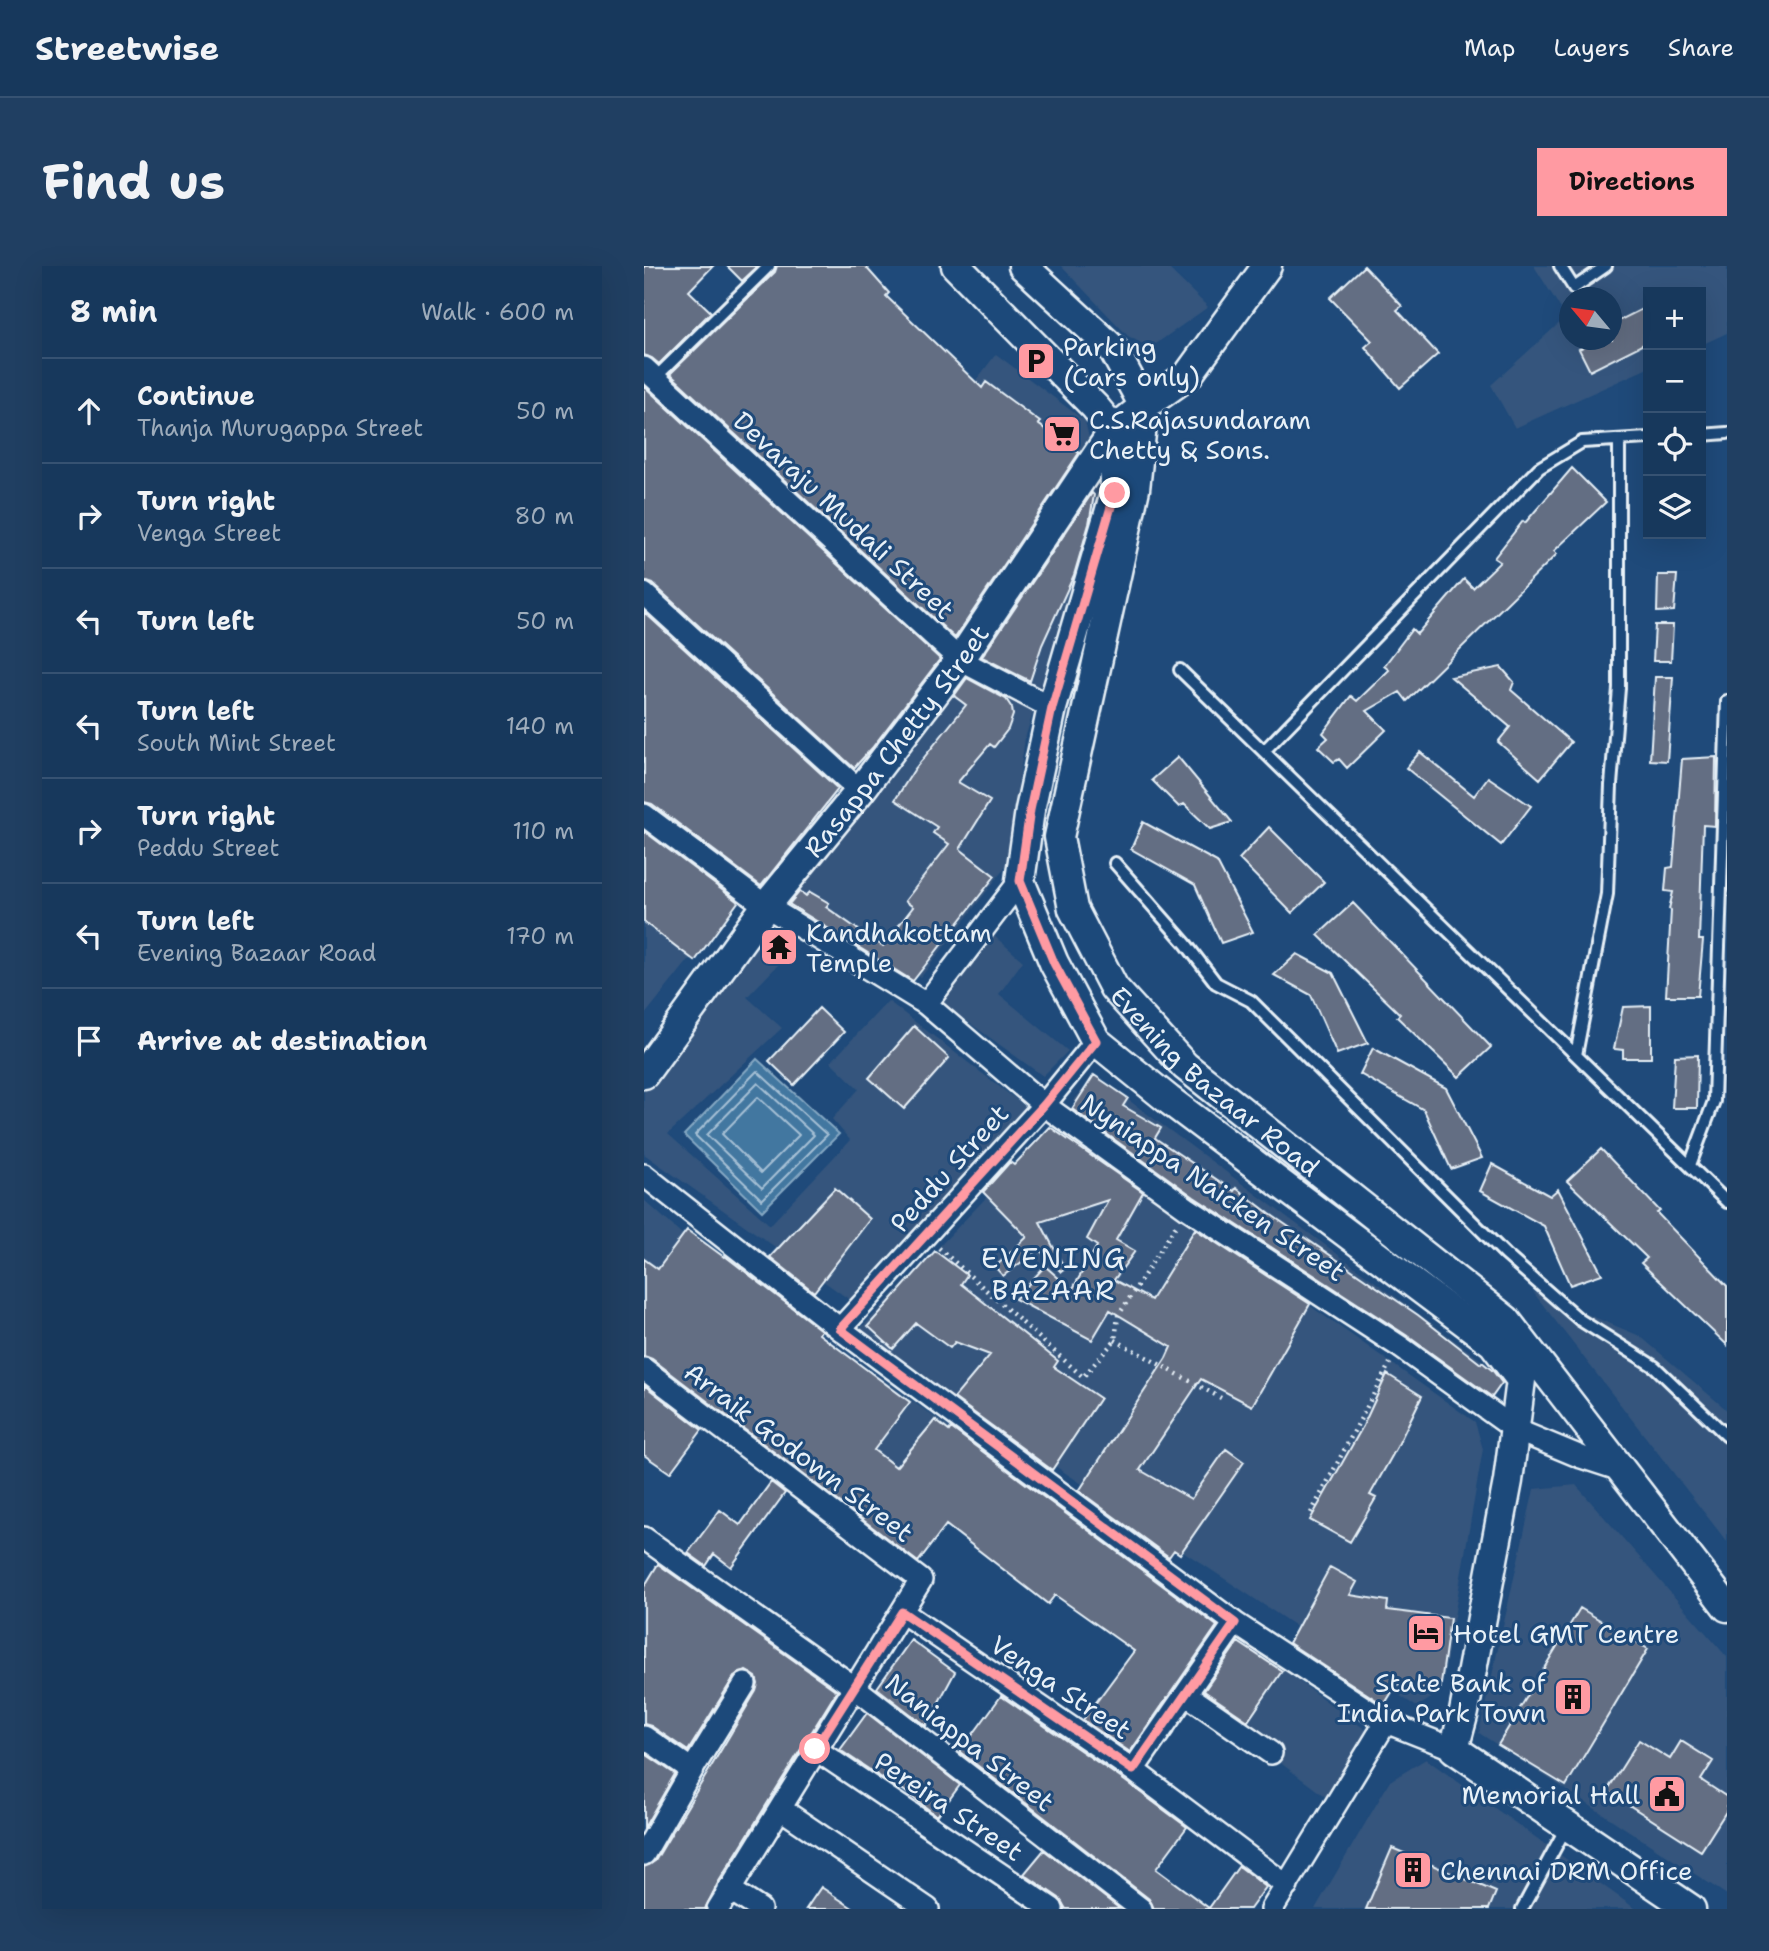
<!DOCTYPE html>
<html lang="en">
<head>
<meta charset="utf-8">
<style>
	body { margin:0; font-family:"Shantell Sans",sans-serif; background:#203f62; color:#f1f3f6 }
	.controls { position:absolute; right:21px; top:21px; display:grid; overflow:hidden; border-radius:0px; box-shadow:0 7px 28px #0002 }
	.controls button { width:63px; height:63px; display:grid; place-items:center; padding:0; border:0; border-bottom:2px solid #365272; background:#17385c; color:#f1f3f6; font:35px sans-serif }
	.compass { position:absolute; left:915px; top:21px; width:63px; height:63px; border-radius:50%; background:#17385c; box-shadow:0 7px 28px #0002; rotate:299deg }
	.stop { position:absolute; width:21px; height:21px; margin:-16px; border:5px solid #ff9aa2; border-radius:50%; background:#fff }
	.stop.end { background:#ff9aa2; border-color:#fff; box-shadow:0 2px 7px #0008 }
	.list { margin:0; padding:0; list-style:none }
	h2 { display:flex; justify-content:space-between; align-items:center; height:91px; margin:0; padding:0 28px; font-size:30px }
	h2 small { font-size:23px; font-weight:400; color:#9eacbb }
	.list li { display:grid; grid-template-columns:46px 1fr auto; gap:21px; align-items:center; box-sizing:border-box; height:105px; padding:0 28px; border-top:2px solid #365272 }
	.list b { display:block; font-size:26px; white-space:nowrap }
	.list p { margin:0; font-size:23px; white-space:nowrap; color:#9eacbb }
	.list em { font-size:23px; font-style:normal; color:#9eacbb }
	.icon { flex:none; width:38px; height:38px; fill:none; stroke:currentColor; stroke-width:2; stroke-linecap:round; stroke-linejoin:round }
	.map { position:relative; flex:none; width:1083px; height:1643px; overflow:hidden; border-radius:0px }
	header { display:flex; align-items:center; gap:42px; box-sizing:border-box; height:98px; padding:0 35px; background:#17385c; border-bottom:2px solid #365272 }
	header strong { font-size:33px }
	nav { display:flex; gap:38px; margin-inline-start:auto; font-size:24px }
	.intro { display:flex; align-items:center; justify-content:space-between; box-sizing:border-box; height:168px; padding:0 42px }
	h1 { margin:0; font-size:49px }
	.button { padding:18px 32px; border-radius:0px; background:#ff9aa2; color:#111; font-size:24px; font-weight:700 }
	main { display:flex; gap:42px; padding:0 42px }
	aside { flex:1; background:#17385c; border-radius:0px; box-shadow:0 7px 28px #0002 }
	.map>svg:first-child { display:block }
	.built { fill:#34557d; fill-rule:evenodd }
	.water { fill:#4377a0; stroke:#85a8c3; stroke-width:2 }
	.lines { fill:none; stroke-linecap:round; stroke-linejoin:round }
	.shore { stroke:#a6c0d5; stroke-width:2 }
	.building { fill:#646e83; stroke:#e8f1f8; stroke-width:2 }
	.lane-casing { stroke:#e8f1f8; stroke-width:16 }
	.street-casing { stroke:#e8f1f8; stroke-width:26 }
	.secondary-casing { stroke:#e8f1f8; stroke-width:33 }
	.path { stroke:#e8f1f8; stroke-width:4.5; stroke-dasharray:2 5; stroke-linecap:butt }
	.lane { stroke:#1f4a7a; stroke-width:10 }
	.street { stroke:#1f4a7a; stroke-width:21 }
	.secondary { stroke:#1f4a7a; stroke-width:28 }
	.route { stroke:#ff9aa2; stroke-width:9 }
	.labels { text-anchor:middle; dominant-baseline:central; stroke-width:6; stroke-linejoin:round; paint-order:stroke }
	.poi-label { font-size:26px; fill:#e8f1f8; stroke:#1f4a7a; text-anchor:start }
	.street-label { font-size:26px; fill:#e8f1f8; stroke:#1f4a7a }
	.neighbourhood-label { font-size:28px; letter-spacing:2px; fill:#e8f1f8; stroke:#1f4a7a }
</style>
</head>
<body>
<header>
<strong>Streetwise</strong>
<nav><a>Map</a><a>Layers</a><a>Share</a></nav>
</header>
<div class="intro"><h1>Find us</h1><a class="button">Directions</a></div>
<main>
<aside>
<h2>8 min<small>Walk · 600 m</small></h2>
<ul class="list">
<li><svg class="icon" aria-label="ahead" viewBox="0 0 24 24"><path d="M12 20V5M6 11l6-6 6 6"/></svg><div><b>Continue</b><p>Thanja Murugappa Street</p></div><em>50 m</em></li>
<li><svg class="icon" aria-label="right" viewBox="0 0 24 24"><path d="M7 20v-9h11M14 6l5 5-5 5"/></svg><div><b>Turn right</b><p>Venga Street</p></div><em>80 m</em></li>
<li><svg class="icon" aria-label="left" viewBox="0 0 24 24"><path d="M17 20v-9H6M10 6l-5 5 5 5"/></svg><div><b>Turn left</b></div><em>50 m</em></li>
<li><svg class="icon" aria-label="left" viewBox="0 0 24 24"><path d="M17 20v-9H6M10 6l-5 5 5 5"/></svg><div><b>Turn left</b><p>South Mint Street</p></div><em>140 m</em></li>
<li><svg class="icon" aria-label="right" viewBox="0 0 24 24"><path d="M7 20v-9h11M14 6l5 5-5 5"/></svg><div><b>Turn right</b><p>Peddu Street</p></div><em>110 m</em></li>
<li><svg class="icon" aria-label="left" viewBox="0 0 24 24"><path d="M17 20v-9H6M10 6l-5 5 5 5"/></svg><div><b>Turn left</b><p>Evening Bazaar Road</p></div><em>170 m</em></li>
<li><svg class="icon" aria-label="arrive" viewBox="0 0 24 24"><path d="M6 21V4h12l-3 4 3 4H6"/></svg><div><b>Arrive at destination</b></div></li>
</ul>
</aside>
<div class="map">
<svg width="1083" height="1643" viewBox="0 0 1083 1643">
	<rect width="100%" height="100%" fill="#1f4a7a"/>
	<filter id="ink" filterUnits="userSpaceOnUse"><feTurbulence type="fractalNoise" baseFrequency=".0143" numOctaves="2"/><feDisplacementMap in="SourceGraphic" scale="14" xChannelSelector="R" yChannelSelector="G"/><feConvolveMatrix kernelMatrix="1 2 1 2 8 2 1 2 1" color-interpolation-filters="sRGB"/></filter>
	<g filter="url(#ink)">
		<!-- built -->
		<path class="built" d="M 417,0 L 522,0 L 564,41 L 506,82 L 484,70 Z
			M 890,0 L 1083,0 L 1083,67 L 1057,79 L 1057,26 L 1004,26 L 1004,102 L 871,162 L 847,119 L 922,51 ZM 926,32 L 968,32 L 968,74 L 926,74 Z
			M 352,88 L 441,155 L 451,197 L 456,243 L 381,472 L 363,599 L 277,711 L 120,600 L 0,750 L 0,555 Z
			M 348,668 L 379,695 L 355,728 L 424,785 L 399,810 L 295,735 Z
			M 112,676 L 136,697 L 103,731 L 138,762 L 24,868 L 126,959 L 206,874 L 188,853 L 215,823 L 187,796 L 244,735 L 386,844 L 206,1034 L 0,888 L 0,810 Z
			M 452,810 L 848,1102 L 835,1125 L 429,835 Z
			M 411,860 L 831,1156 L 839,1183 L 797,1426 L 773,1441 L 309,1132 L 213,1066 Z
			M 0,934 L 39,969 L 740,1477 L 699,1544 L 4,1021 L 0,1025 Z
			M 889,1026 L 996,1070 L 1083,1144 L 1083,1276 Z
			M 932,1219 L 1083,1391 L 1083,1629 L 835,1467 L 890,1223 Z
			M 782,1493 L 992,1643 L 671,1643 L 746,1515 Z"/>
		<!-- water -->
		<path class="water" d="M 113,793 L 195,868 L 118,945 L 40,869 Z"/>
		<g class="lines">
			<!-- shore -->
			<path class="shore" d="M 113,805 L 183,869 L 118,934 L 51,869 Z
				M 114,817 L 170,869 L 118,922 L 63,869 Z
				M 114,831 L 155,869 L 117,907 L 78,868 Z"/>
		</g>
		<!-- building -->
		<path class="building" d="M 0,0 L 69,0 L 45,25 L 67,46 L 15,98 L 8,92 L 0,89 Z
			M 83,0 L 114,0 L 98,15 Z
			M 133,0 L 221,0 L 245,27 L 242,30 L 338,122 L 342,116 L 396,156 L 394,158 L 435,187 L 311,372 L 26,108 L 131,6 Z
			M 720,0 L 758,40 L 753,44 L 794,88 L 756,122 L 721,81 L 728,75 L 686,32 Z
			M 1004,40 L 1004,76 L 946,105 L 935,83 L 954,74 L 968,74 L 968,58 Z
			M 0,120 L 296,393 L 228,482 L 210,502 L 9,318 L 0,315 Z
			M 928,202 L 962,236 L 910,285 L 913,288 L 763,435 L 756,426 L 723,445 L 742,464 L 703,502 L 695,493 L 690,496 L 674,481 L 684,472 L 679,467 L 707,430 L 713,435 L 745,404 L 740,400 L 768,363 L 773,368 L 820,313 L 829,322 L 856,296 L 850,292 L 879,255 L 881,257 Z
			M 448,227 L 450,229 L 445,258 L 430,309 L 398,379 L 386,415 L 338,391 Z
			M 1014,309 L 1033,309 L 1030,345 L 1013,346 Z
			M 0,346 L 194,523 L 117,620 L 8,538 L 0,536 Z
			M 1011,359 L 1029,359 L 1027,395 L 1009,395 Z
			M 857,401 L 870,416 L 867,424 L 927,476 L 896,513 L 854,476 L 866,461 L 807,411 Z
			M 1011,411 L 1029,411 L 1023,495 L 1006,494 Z
			M 323,412 L 362,433 L 368,442 L 369,449 L 364,463 L 350,481 L 346,478 L 314,516 L 346,535 L 316,583 L 351,610 L 269,715 L 145,638 L 156,625 L 162,630 L 166,626 L 185,637 L 182,641 L 229,674 L 239,680 L 246,671 L 252,674 L 257,667 L 252,663 L 269,641 L 261,635 L 305,578 L 289,567 L 293,561 L 251,534 L 270,504 L 322,439 L 310,430 Z
			M 776,486 L 830,530 L 844,511 L 887,540 L 857,579 L 762,502 Z
			M 534,491 L 588,556 L 566,563 L 540,538 L 535,541 L 508,514 Z
			M 1072,491 L 1071,560 L 1059,559 L 1055,674 L 1059,674 L 1054,730 L 1022,730 L 1027,644 L 1025,643 L 1029,626 L 1021,625 L 1023,602 L 1029,601 L 1038,493 Z
			M 499,556 L 573,596 L 609,666 L 577,677 L 551,619 L 487,583 Z
			M 625,561 L 680,616 L 648,647 L 595,593 Z
			M 0,565 L 94,636 L 51,695 L 0,656 Z
			M 709,637 L 847,781 L 815,811 L 753,751 L 756,748 L 674,669 Z
			M 653,688 L 689,707 L 724,777 L 693,788 L 667,729 L 630,709 Z
			M 1007,740 L 1007,792 L 979,792 L 979,784 L 970,783 L 979,741 Z
			M 175,742 L 200,766 L 150,819 L 125,795 Z
			M 270,760 L 305,792 L 260,843 L 225,812 Z
			M 729,782 L 802,822 L 838,892 L 807,903 L 780,844 L 716,808 Z
			M 1054,789 L 1053,842 L 1028,842 L 1031,790 Z
			M 450,809 L 484,832 L 479,840 L 517,862 L 511,872 L 590,925 L 592,922 L 626,948 L 774,1049 L 837,1098 L 838,1096 L 849,1105 L 858,1117 L 848,1131 L 762,1069 L 550,931 L 428,843 Z
			M 406,861 L 499,926 L 472,974 L 491,985 L 470,1014 L 507,1034 L 551,963 L 666,1038 L 608,1140 L 557,1113 L 496,1204 L 547,1233 L 582,1183 L 600,1196 L 536,1288 L 530,1284 L 525,1291 L 435,1225 L 522,1092 L 527,1081 L 466,1044 L 448,1074 L 371,1033 L 401,1000 L 428,1024 L 453,980 L 443,973 L 464,934 L 396,956 L 421,1003 L 417,1006 L 395,983 L 359,1010 L 351,1001 L 383,971 L 339,926 L 366,896 L 370,899 Z
			M 957,883 L 1016,945 L 1013,947 L 1083,1020 L 1083,1079 L 997,997 L 1003,992 L 923,915 Z
			M 848,898 L 906,930 L 914,923 L 958,1008 L 926,1019 L 900,960 L 836,925 Z
			M 191,922 L 226,953 L 170,1026 L 126,991 Z
			M 43,964 L 80,991 L 81,990 L 177,1064 L 175,1068 L 266,1136 L 230,1184 L 252,1201 L 291,1154 L 305,1165 L 307,1162 L 573,1360 L 486,1486 L 439,1454 L 490,1385 L 411,1329 L 404,1338 L 302,1259 L 274,1296 L 8,1093 L 0,1090 L 0,993 L 14,1003 Z
			M 291,985 L 323,1009 L 317,1018 L 414,1095 L 410,1101 L 456,1132 L 408,1204 L 310,1132 L 346,1089 L 311,1076 L 306,1082 L 272,1057 L 249,1083 L 224,1060 Z
			M 743,1108 L 778,1130 L 753,1181 L 726,1229 L 732,1232 L 706,1276 L 666,1254 L 719,1160 Z
			M 0,1119 L 58,1164 L 26,1207 L 0,1189 Z
			M 127,1216 L 141,1227 L 87,1301 L 70,1288 L 62,1300 L 44,1287 L 76,1244 L 96,1259 Z
			M 14,1298 L 193,1425 L 74,1617 L 61,1643 L 0,1643 L 0,1601 L 11,1595 L 112,1425 L 114,1418 L 112,1411 L 102,1405 L 90,1411 L 44,1485 L 7,1460 L 0,1458 L 0,1321 Z
			M 686,1301 L 713,1316 L 706,1329 L 744,1335 L 743,1344 L 806,1352 L 796,1425 L 753,1418 L 740,1439 L 645,1377 Z
			M 936,1342 L 1004,1383 L 922,1520 L 854,1479 Z
			M 267,1374 L 311,1406 L 282,1460 L 233,1422 Z
			M 594,1376 L 638,1405 L 604,1455 L 560,1425 Z
			M 357,1430 L 481,1515 L 543,1561 L 512,1603 L 565,1642 L 595,1600 L 622,1621 L 606,1643 L 510,1643 L 505,1633 L 316,1486 Z
			M 223,1447 L 316,1519 L 293,1550 L 254,1520 L 253,1522 L 196,1484 Z
			M 995,1474 L 1026,1493 L 1037,1475 L 1069,1495 L 1057,1514 L 1083,1531 L 1083,1544 L 1057,1585 L 963,1525 Z
			M 0,1487 L 31,1508 L 0,1562 Z
			M 748,1582 L 852,1626 L 845,1643 L 722,1643 Z
			M 400,1584 L 476,1643 L 422,1643 L 415,1632 L 380,1608 Z
			M 177,1621 L 210,1643 L 162,1643 Z"/>
		<g class="lines">
			<defs>
				<path id="lane" d="M 916,0 L 930,22 L 962,0
					M 10,113 L 125,0
					M 1057,169 L 1083,167
					M 536,404 L 1083,936
					M 620,485 L 895,202 L 938,176 L 1004,172
					M 471,597 L 542,678 L 572,717 L 607,735 L 862,989 L 936,1054 L 1011,1101 L 1083,1170
					M 932,789 L 963,628 L 967,519 L 975,422 L 975,174
					M 1046,899 L 1070,835 L 1083,435
					M 878,1643 L 923,1560"/>
				<path id="street" d="M 0,102 L 316,394 L 408,442
					M 0,328 L 216,525
					M 0,549 L 122,640 L 282,738 L 400,839 L 543,942 L 755,1080 L 872,1164 L 937,1191 L 980,1205
					M 282,738 L 376,615
					M 0,909 L 196,1063 L 591,1357 L 742,1456 L 810,1483
					M 196,1063 L 400,839 L 452,775
					M 0,1103 L 277,1314 L 74,1643
					M 0,1272 L 210,1421 L 497,1643
					M 258,1346 L 489,1504 L 643,1620
					M 543,1429 L 627,1487
					M 0,1471 L 48,1504
					M 171,1483 L 408,1643
					M 489,1504 L 591,1357
					M 137,1543 L 284,1643
					M 0,1588 L 48,1504 L 101,1418
					M 85,1623 L 116,1643
					M 628,1643 L 742,1456"/>
				<g id="secondary">
					<path d="M 312,0 L 451,141 L 470,164"/>
					<path d="M 379,0 L 469,83 L 500,140"/>
					<path id="s1" d="M 500,140 L 491,223 L 415,571 L 429,643 L 470,722 L 541,800 L 862,1054 L 1083,1341"/>
					<path d="M 470,164 L 471,227 L 408,442 L 386,544 L 376,615 L 410,697 L 452,775 L 525,834 L 849,1077 L 877,1114 L 864,1215 L 820,1446 L 810,1483 L 1047,1643"/>
					<path id="s2" d="M 0,808 L 122,640 L 216,525 L 316,394 L 470,164 L 500,140 L 544,109 L 623,0"/>
				</g>
			</defs>
			<!-- lane casing -->
			<use href="#lane" class="lane-casing"/>
			<!-- street casing -->
			<use href="#street" class="street-casing"/>
			<!-- secondary casing -->
			<use href="#secondary" class="secondary-casing"/>
			<!-- path -->
			<path class="path" d="M 295,982 L 439,1111 L 471,1074 L 474,1050 L 533,958
				M 471,1074 L 577,1132
				M 667,1247 L 746,1097"/>
			<!-- lane -->
			<use href="#lane" class="lane"/>
			<!-- street -->
			<use href="#street" class="street"/>
			<!-- secondary -->
			<use href="#secondary" class="secondary"/>
		</g>
	</g>
	<g class="lines" filter="url(#ink)">
		<!-- route -->
		<path class="route" d="M 171,1483 L 258,1346 L 489,1504 L 591,1357 L 196,1063 L 400,839 L 452,775 L 410,697 L 376,615 L 386,544 L 408,442 L 471,227"/>
	</g>
	<!-- icons -->
	<defs>
		<symbol id="parking-square" viewBox="-11 -11 22 22"><rect x="-9" y="-9" width="18" height="18" rx="4" fill="#ff9aa2" stroke="#1f4a7a"/><path d="M-3.5-5.5H1a3.5 3.5 0 0 1 0 7H-1V5.5H-3.5ZM-1-3.4V-.6H.8a1.4 1.4 0 0 0 0-2.8Z" fill="#111"/></symbol>
		<symbol id="supermarket-square" viewBox="-11 -11 22 22"><rect x="-9" y="-9" width="18" height="18" rx="4" fill="#ff9aa2" stroke="#1f4a7a"/><path d="M-6-5.5h2.5l.6 2H6L4.5 2H-2.5L-4.4-4H-6ZM-1.5 3.2a1.3 1.3 0 1 0 .1 0ZM3 3.2a1.3 1.3 0 1 0 .1 0Z" fill="#111"/></symbol>
		<symbol id="temple-square" viewBox="-11 -11 22 22"><rect x="-9" y="-9" width="18" height="18" rx="4" fill="#ff9aa2" stroke="#1f4a7a"/><path d="M0-6L5-2H3V0L6.5 2.5H4V6H1.5V3h-3V6H-4V2.5H-6.5L-3 0V-2H-5Z" fill="#111"/></symbol>
		<symbol id="hotel-square" viewBox="-11 -11 22 22"><rect x="-9" y="-9" width="18" height="18" rx="4" fill="#ff9aa2" stroke="#1f4a7a"/><path d="M-6-4.5h1.5V1H6V5H4.5V3h-9V5H-6ZM-4 0a1.8 1.8 0 1 1 3.6 0ZM.5 0V-2.5h3Q6-2.5 6 0Z" fill="#111"/></symbol>
		<symbol id="building-square" viewBox="-11 -11 22 22"><rect x="-9" y="-9" width="18" height="18" rx="4" fill="#ff9aa2" stroke="#1f4a7a"/><path d="M-4-6H4V6H1V3H-1V6H-4ZM-2.5-4.3h1.7v1.8h-1.7ZM.8-4.3h1.7v1.8H.8ZM-2.5-1h1.7V.8h-1.7ZM.8-1h1.7V.8H.8Z" fill="#111"/></symbol>
		<symbol id="civic-square" viewBox="-11 -11 22 22"><rect x="-9" y="-9" width="18" height="18" rx="4" fill="#ff9aa2" stroke="#1f4a7a"/><path d="M-.6-6.5H3V-4.5H.6V-3L4-1V1h2V6H-6V1h2V-1L-.6-3ZM-1.2 2.5V6h2.4V2.5Z" fill="#111"/></symbol>
	</defs>
	<g fill-rule="evenodd">
		<use href="#parking-square" x="370" y="73" width="44" height="44"/>
		<use href="#supermarket-square" x="396" y="146" width="44" height="44"/>
		<use href="#temple-square" x="113" y="659" width="44" height="44"/>
		<use href="#hotel-square" x="760" y="1345" width="44" height="44"/>
		<use href="#building-square" x="907" y="1409" width="44" height="44"/>
		<use href="#civic-square" x="1001" y="1506" width="44" height="44"/>
		<use href="#building-square" x="747" y="1582" width="44" height="44"/>
	</g>
	<g class="labels">
		<!-- poi labels -->
		<g class="poi-label">
			<text x="419" y="80">Parking<tspan x="419" dy="30">(Cars only)</tspan></text>
			<text x="445" y="153">C.S.Rajasundaram<tspan x="445" dy="30">Chetty &amp; Sons.</tspan></text>
			<text x="162" y="666">Kandhakottam<tspan x="162" dy="30">Temple</tspan></text>
			<text x="809" y="1367">Hotel GMT Centre</text>
			<text x="902" y="1416" text-anchor="end">State Bank of<tspan x="902" dy="30">India Park Town</tspan></text>
			<text x="996" y="1528" text-anchor="end">Memorial Hall</text>
			<text x="796" y="1604">Chennai DRM Office</text>
		</g>
		<!-- street labels -->
		<g class="street-label">
			<text transform="translate(200 249) rotate(43)">Devaraju Mudali Street</text>
			<text stroke="none"><textPath href="#s2" startOffset="418">Rasappa Chetty Street</textPath></text>
			<text stroke="none"><textPath href="#s1" startOffset="740">Evening Bazaar Road</textPath></text>
			<text transform="translate(305 902) rotate(-48)">Peddu Street</text>
			<text transform="translate(569 921) rotate(34)">Nyniappa Naicken Street</text>
			<text transform="translate(155 1186) rotate(37)">Arraik Godown Street</text>
			<text transform="translate(417 1421) rotate(34)">Venga Street</text>
			<text transform="translate(326 1476) rotate(38)">Naniappa Street</text>
			<text transform="translate(305 1540) rotate(34)">Pereira Street</text>
		</g>
		<!-- neighbourhood labels -->
		<g class="neighbourhood-label">
			<text x="410" y="992">EVENING<tspan x="410" dy="32">BAZAAR</tspan></text>
		</g>
	</g>
</svg>
<div class="controls">
<button>+</button>
<button>−</button>
<button><svg class="icon" aria-label="locate" viewBox="0 0 24 24"><circle cx="12" cy="12" r="6"/><path d="M12 2v4M12 18v4M2 12h4M18 12h4"/></svg></button>
<button><svg class="icon" aria-label="layers" viewBox="0 0 24 24"><path d="M12 4l9 5-9 5-9-5zM3 14l9 5 9-5"/></svg></button>
</div>
<svg class="compass" viewBox="-18 -18 36 36"><path d="M0-13l5 13h-10z" fill="#e53935"/><path d="M0 13l5-13h-10z" fill="#9eacbb"/></svg>
<div class="stop" style="left:171px;top:1483px"></div>
<div class="stop end" style="left:471px;top:227px"></div>
</div>
</main>
</body>
</html>
